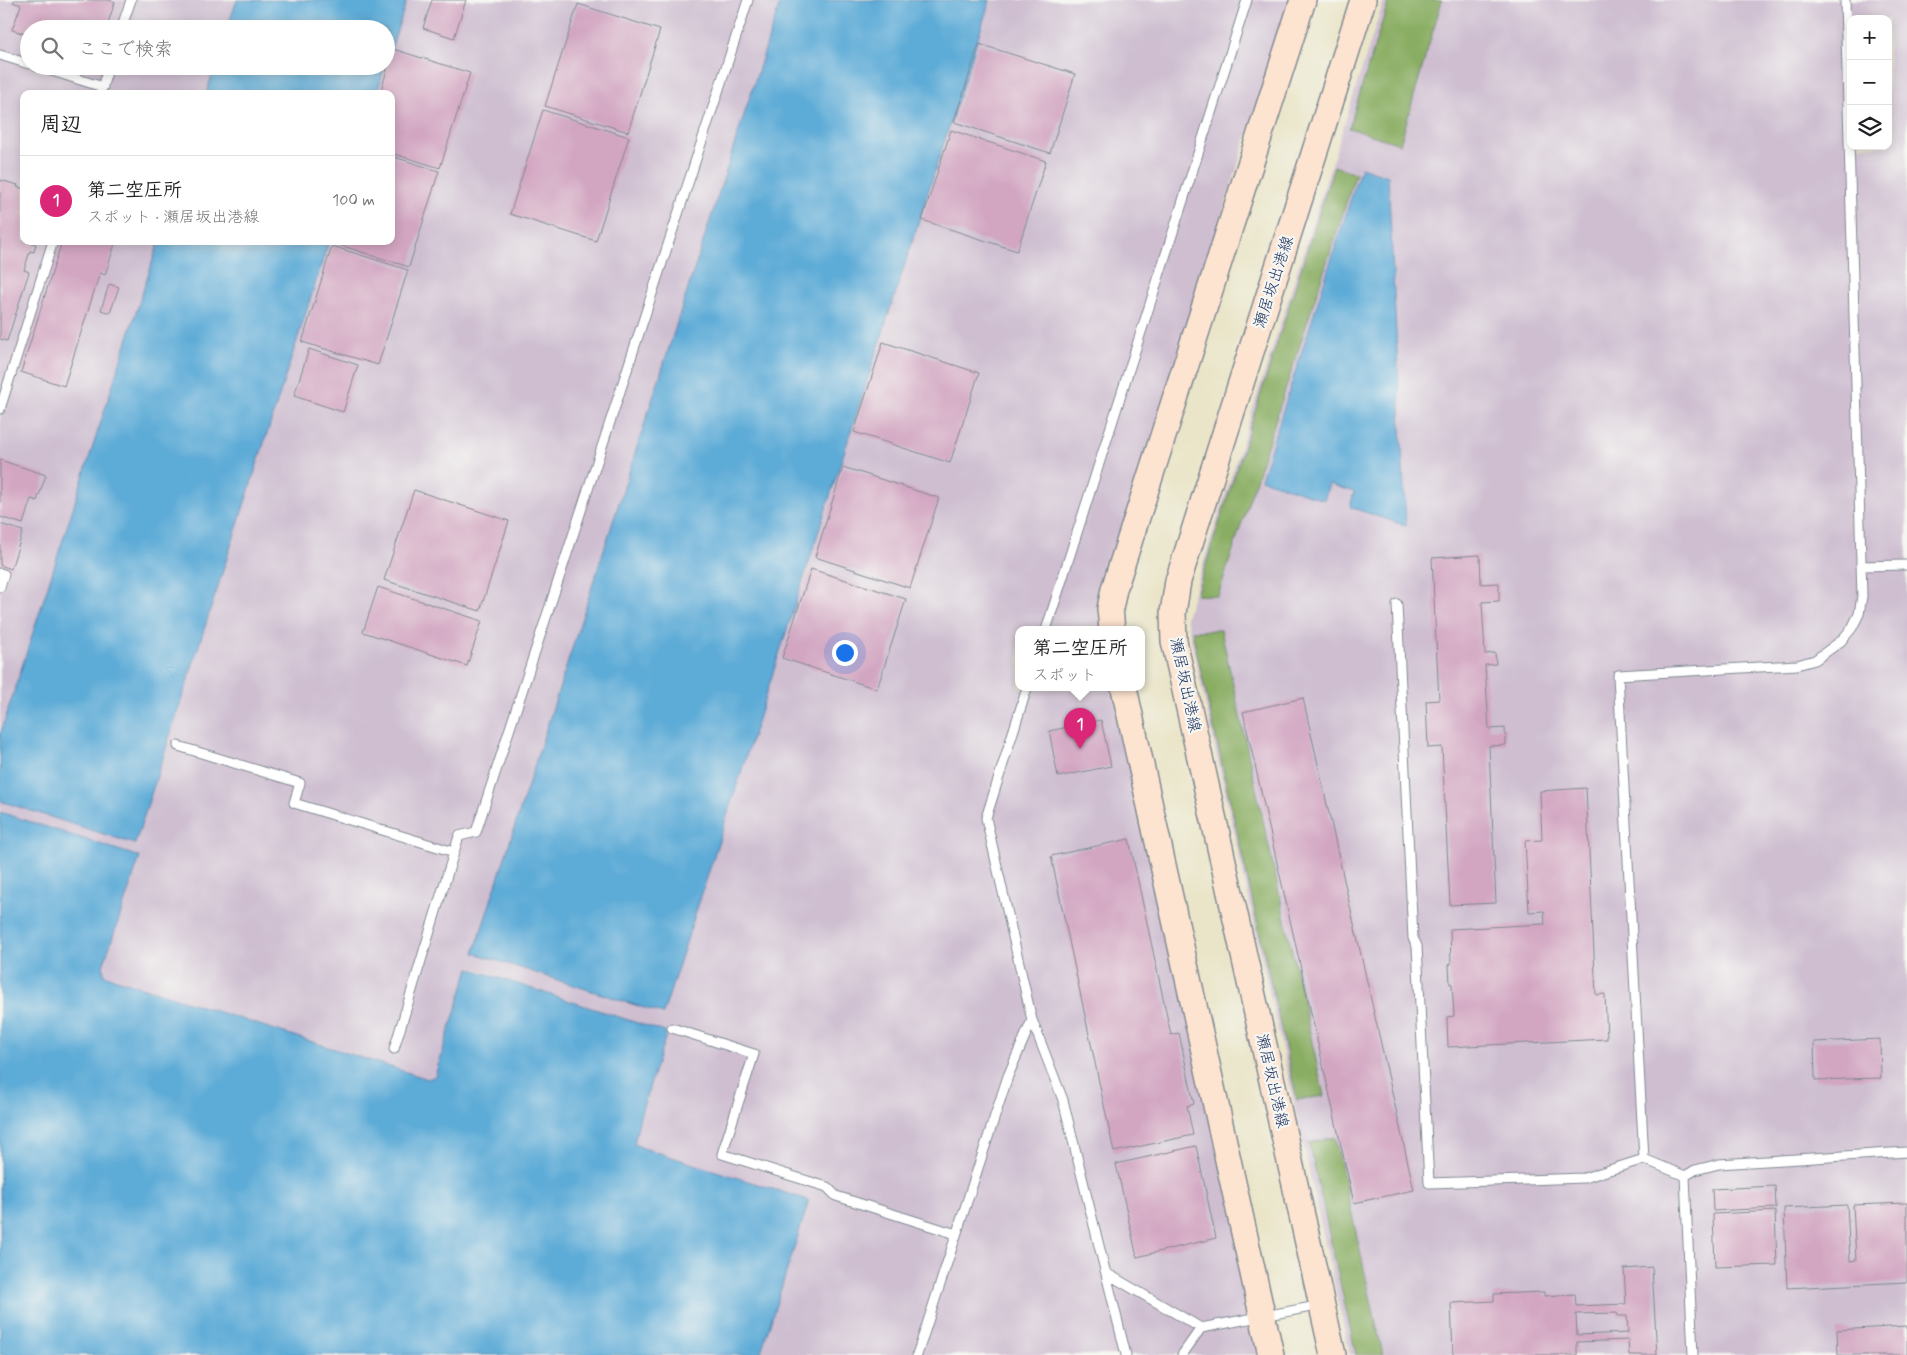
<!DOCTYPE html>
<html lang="ja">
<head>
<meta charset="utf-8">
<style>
	body { margin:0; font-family:Mynerve,"Klee One",sans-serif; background:#f2f2f2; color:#202124 }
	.controls { position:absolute; right:15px; top:15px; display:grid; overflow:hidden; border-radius:10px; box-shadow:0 2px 12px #0003 }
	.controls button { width:45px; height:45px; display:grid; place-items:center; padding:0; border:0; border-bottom:1px solid #e0e0e0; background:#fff; color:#202124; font:25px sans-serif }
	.you { position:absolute; left:844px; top:652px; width:18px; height:18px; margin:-12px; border:4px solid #fff; border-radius:50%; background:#1a73e8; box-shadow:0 0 0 8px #1a73e833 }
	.badge { display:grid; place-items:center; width:32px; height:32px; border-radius:50%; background:#db2777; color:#fff; font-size:16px; font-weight:700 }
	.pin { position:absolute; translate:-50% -41px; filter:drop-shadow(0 1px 2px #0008) }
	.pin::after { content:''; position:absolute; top:26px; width:18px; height:15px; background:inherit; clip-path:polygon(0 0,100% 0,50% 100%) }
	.popup { position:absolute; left:1015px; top:626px; width:130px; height:65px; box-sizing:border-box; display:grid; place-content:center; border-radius:10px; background:#fff; filter:drop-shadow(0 1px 4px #0005); font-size:16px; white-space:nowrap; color:#757577 }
	.popup b { font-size:19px; color:#202124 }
	.popup::after { content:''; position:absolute; left:50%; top:100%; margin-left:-10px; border:10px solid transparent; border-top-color:#fff }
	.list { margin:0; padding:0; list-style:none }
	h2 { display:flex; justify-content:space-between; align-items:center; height:65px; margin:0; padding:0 20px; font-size:21px }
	h2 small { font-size:16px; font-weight:400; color:#757577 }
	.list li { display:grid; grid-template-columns:32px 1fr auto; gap:15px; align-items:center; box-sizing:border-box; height:90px; padding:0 20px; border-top:1px solid #e0e0e0 }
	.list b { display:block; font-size:19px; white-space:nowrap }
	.list p { margin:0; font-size:16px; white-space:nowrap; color:#757577 }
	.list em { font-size:16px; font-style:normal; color:#757577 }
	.icon { flex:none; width:28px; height:28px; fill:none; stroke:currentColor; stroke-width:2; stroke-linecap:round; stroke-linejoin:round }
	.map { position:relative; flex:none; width:1907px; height:1355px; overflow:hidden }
	.search { position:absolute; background:#fff; box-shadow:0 2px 12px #0003; left:20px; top:20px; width:375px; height:55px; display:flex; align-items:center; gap:12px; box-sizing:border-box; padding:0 18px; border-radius:28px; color:#757577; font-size:19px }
	.panel { position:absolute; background:#fff; box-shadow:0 2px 12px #0003; left:20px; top:90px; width:375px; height:155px; border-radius:10px }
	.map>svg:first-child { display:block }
	.industrial { fill:#cebed0; fill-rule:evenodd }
	.forest { fill:#89ad62; stroke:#526e60 }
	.water { fill:#5dabd7; stroke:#3c6d9a }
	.building { fill:#d2a5c1; fill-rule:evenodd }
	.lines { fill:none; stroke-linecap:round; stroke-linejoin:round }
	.lane-casing { stroke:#828a93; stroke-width:11 }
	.secondary-casing { stroke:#828a93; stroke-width:28 }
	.lane { stroke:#fff; stroke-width:9 }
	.secondary { stroke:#fde4d1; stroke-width:25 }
	.labels { text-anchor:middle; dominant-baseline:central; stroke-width:4.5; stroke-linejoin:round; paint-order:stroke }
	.street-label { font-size:16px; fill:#1b2f5e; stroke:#f6f6f2 }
</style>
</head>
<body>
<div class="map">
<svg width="1907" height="1355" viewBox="0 0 1907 1355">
	<rect width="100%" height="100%" fill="#f6f6f2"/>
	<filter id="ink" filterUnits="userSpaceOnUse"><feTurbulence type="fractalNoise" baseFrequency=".02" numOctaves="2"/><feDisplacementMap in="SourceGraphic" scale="10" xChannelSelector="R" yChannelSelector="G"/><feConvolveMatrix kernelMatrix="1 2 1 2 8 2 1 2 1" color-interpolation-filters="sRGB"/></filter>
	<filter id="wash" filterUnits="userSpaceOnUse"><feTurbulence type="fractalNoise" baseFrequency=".0096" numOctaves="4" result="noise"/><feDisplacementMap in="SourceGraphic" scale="20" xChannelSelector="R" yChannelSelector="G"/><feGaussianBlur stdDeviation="1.12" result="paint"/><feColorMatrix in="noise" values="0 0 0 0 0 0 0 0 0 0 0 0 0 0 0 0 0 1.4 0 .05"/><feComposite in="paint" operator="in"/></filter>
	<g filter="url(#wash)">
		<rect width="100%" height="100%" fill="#eae5c8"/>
		<!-- industrial -->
		<path class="industrial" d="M 0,0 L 1290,0 L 1098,610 L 1102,630 L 1019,630 L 1019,688 L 1115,688 L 1265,1355 L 760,1355 L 808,1204 L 808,1201 L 643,1148 L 634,1144 L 640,1116 L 666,1035 L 664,1032 L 473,968 L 468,971 L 435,1075 L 428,1079 L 107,976 L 104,973 L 103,966 L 140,857 L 0,812 ZM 29,29 L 386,29 L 386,66 L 29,66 ZM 24,94 L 391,94 L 391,241 L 24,241 Z
			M 1384,0 L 1907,0 L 1907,1355 L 1350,1355 L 1186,617 ZM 1851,19 L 1888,19 L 1888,146 L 1851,146 Z"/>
		<!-- forest -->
		<path class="forest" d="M 1389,0 L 1442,0 L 1400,144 L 1349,128 Z
			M 1334,166 L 1356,173 L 1218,596 L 1196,595 Z
			M 1221,630 L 1324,1096 L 1297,1100 L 1192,631 Z
			M 1335,1137 L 1383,1355 L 1356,1355 L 1309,1143 Z"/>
		<!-- water -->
		<path class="water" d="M 237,0 L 407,0 L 386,64 L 386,29 L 227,29 Z
			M 781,0 L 990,0 L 663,1014 L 474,953 Z
			M 215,66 L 385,66 L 377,94 L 206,94 Z
			M 1361,167 L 1388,176 L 1406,526 L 1350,507 L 1354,492 L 1329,484 L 1324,500 L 1261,479 Z
			M 159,241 L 329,241 L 135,844 L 0,801 L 0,735 Z
			M 0,812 L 140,857 L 103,966 L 104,973 L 107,976 L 428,1079 L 435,1076 L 437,1069 L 469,968 L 665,1032 L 666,1035 L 640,1116 L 634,1144 L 643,1148 L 808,1200 L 808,1204 L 760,1355 L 0,1355 Z"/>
		<g id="blocks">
			<!-- building -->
			<path class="building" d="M 14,0 L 108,0 L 115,2 L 106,29 L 29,29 L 29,35 L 12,30 L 21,5 L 13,2 Z
				M 432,0 L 466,0 L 454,38 L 423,28 Z
				M 578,4 L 660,30 L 628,132 L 545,106 Z
				M 979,44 L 1075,74 L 1050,153 L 954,122 Z
				M 393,49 L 470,73 L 440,168 L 391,153 L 391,94 L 380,94 Z
				M 543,110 L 629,137 L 596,241 L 510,214 Z
				M 951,130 L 1046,161 L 1017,251 L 922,220 Z
				M 391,156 L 439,171 L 409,267 L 333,243 L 333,241 L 391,241 Z
				M 0,180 L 18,185 L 17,187 L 24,189 L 24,241 L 36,244 L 34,252 L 30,251 L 24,270 L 29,272 L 7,341 L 0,339 Z
				M 62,241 L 116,241 L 105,275 L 100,273 L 64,386 L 21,372 Z
				M 332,246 L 408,270 L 378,365 L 302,342 Z
				M 109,284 L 119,287 L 110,313 L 101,310 Z
				M 883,342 L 979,373 L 950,463 L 854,432 Z
				M 309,349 L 358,365 L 343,412 L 294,396 Z
				M 0,460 L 46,475 L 37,501 L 31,499 L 23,524 L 0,517 Z
				M 843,467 L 939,498 L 910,588 L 815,557 Z
				M 414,490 L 509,521 L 480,611 L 384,580 Z
				M 0,524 L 23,531 L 11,569 L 0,565 Z
				M 1480,555 L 1481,584 L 1499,583 L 1499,601 L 1482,602 L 1485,654 L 1495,653 L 1496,664 L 1485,665 L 1489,729 L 1505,728 L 1506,745 L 1489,746 L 1496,903 L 1450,905 L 1442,747 L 1428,748 L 1426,701 L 1439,700 L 1432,558 Z
				M 811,569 L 906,599 L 877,689 L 782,658 Z
				M 378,587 L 482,621 L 467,666 L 363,632 Z
				M 1303,698 L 1414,1190 L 1354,1203 L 1243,712 Z
				M 1101,720 L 1111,766 L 1058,777 L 1049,731 Z
				M 1586,788 L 1596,995 L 1605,994 L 1607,1039 L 1448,1047 L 1447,1017 L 1454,1016 L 1452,984 L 1450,984 L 1449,965 L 1451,964 L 1450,929 L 1545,924 L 1544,911 L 1529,912 L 1525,841 L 1542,840 L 1540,791 Z
				M 1129,839 L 1171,1035 L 1179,1033 L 1194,1104 L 1187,1106 L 1193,1135 L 1114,1152 L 1051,856 Z
				M 1880,1039 L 1881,1078 L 1815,1080 L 1814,1042 Z
				M 1196,1146 L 1216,1238 L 1137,1257 L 1116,1164 Z
				M 1775,1186 L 1776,1208 L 1713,1211 L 1712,1189 Z
				M 1907,1203 L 1907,1282 L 1787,1288 L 1784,1208 L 1847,1205 L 1850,1261 L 1856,1260 L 1853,1205 Z
				M 1775,1211 L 1777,1265 L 1715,1267 L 1713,1214 Z
				M 1652,1267 L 1657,1355 L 1629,1355 L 1628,1340 L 1577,1342 L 1577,1355 L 1453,1355 L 1451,1303 L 1494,1301 L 1494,1294 L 1544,1292 L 1544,1296 L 1575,1294 L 1576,1306 L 1626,1304 L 1624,1269 ZM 1617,1313 L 1618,1316 L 1627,1316 L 1628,1333 L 1577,1335 L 1576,1314 Z
				M 1907,1326 L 1907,1355 L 1838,1355 L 1837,1330 Z"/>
		</g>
	</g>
	<g filter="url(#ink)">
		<use href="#blocks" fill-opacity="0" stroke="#828a93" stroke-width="1"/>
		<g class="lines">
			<defs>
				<path id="lane" d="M 121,29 L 131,0
					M 0,55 L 29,64
					M 36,66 L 103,87
					M 100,94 L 109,66
					M 0,409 L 53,241
					M 1861,566 L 1907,565
					M 0,573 L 4,574 L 0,587
					M 1397,604 L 1413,938 L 1417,946 L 1429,1183 L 1584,1178 L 1644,1159
					M 1046,630 L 1247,0
					M 1027,688 L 986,818 L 1032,1020 L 1063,1100 L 1126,1355
					M 178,746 L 300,783 L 294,803 L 454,852
					M 672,1028 L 754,1054 L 722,1154 L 827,1187 L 836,1196 L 956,1234
					M 394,1049 L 459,836 L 476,832 L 748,0
					M 1685,1176 L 1644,1159 L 1618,675 L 1797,665 L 1815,660 L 1841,641 L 1852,628 L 1859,614 L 1862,596 L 1845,0
					M 1685,1176 L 1695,1170 L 1719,1164 L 1907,1152
					M 1685,1176 L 1693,1355
					M 1106,1273 L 1201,1328 L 1182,1355
					M 1201,1328 L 1322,1305
					M 917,1355 L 1008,1076 L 1032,1020"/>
				<path id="secondary" d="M 1112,630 L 1110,609 L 1114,589 L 1303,0
					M 1124,688 L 1271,1355
					M 1333,1355 L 1174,641 L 1173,613 L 1178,581 L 1363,0"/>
			</defs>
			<!-- lane casing -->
			<use href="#lane" class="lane-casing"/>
			<!-- secondary casing -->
			<use href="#secondary" class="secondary-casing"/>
			<!-- lane -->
			<use href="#lane" class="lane"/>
			<!-- secondary -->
			<use href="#secondary" class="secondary"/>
		</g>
	</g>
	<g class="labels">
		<!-- street labels -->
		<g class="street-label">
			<text transform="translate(1274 282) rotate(-72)">瀬居坂出港線</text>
			<text transform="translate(1185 685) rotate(78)">瀬居坂出港線</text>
			<text transform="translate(1272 1081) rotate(77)">瀬居坂出港線</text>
		</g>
	</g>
</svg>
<div class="controls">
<button>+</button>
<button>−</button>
<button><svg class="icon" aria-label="layers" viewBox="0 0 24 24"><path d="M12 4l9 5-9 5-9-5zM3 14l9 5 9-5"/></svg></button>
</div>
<div class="you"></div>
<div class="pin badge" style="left:1080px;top:749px">1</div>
<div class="popup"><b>第二空圧所</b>スポット</div>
<div class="search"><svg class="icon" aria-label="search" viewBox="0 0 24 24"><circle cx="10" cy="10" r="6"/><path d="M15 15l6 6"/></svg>ここで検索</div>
<section class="panel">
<h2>周辺<small></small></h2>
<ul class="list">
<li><span class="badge">1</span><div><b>第二空圧所</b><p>スポット · 瀬居坂出港線</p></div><em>100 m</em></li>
</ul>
</section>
</div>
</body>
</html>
